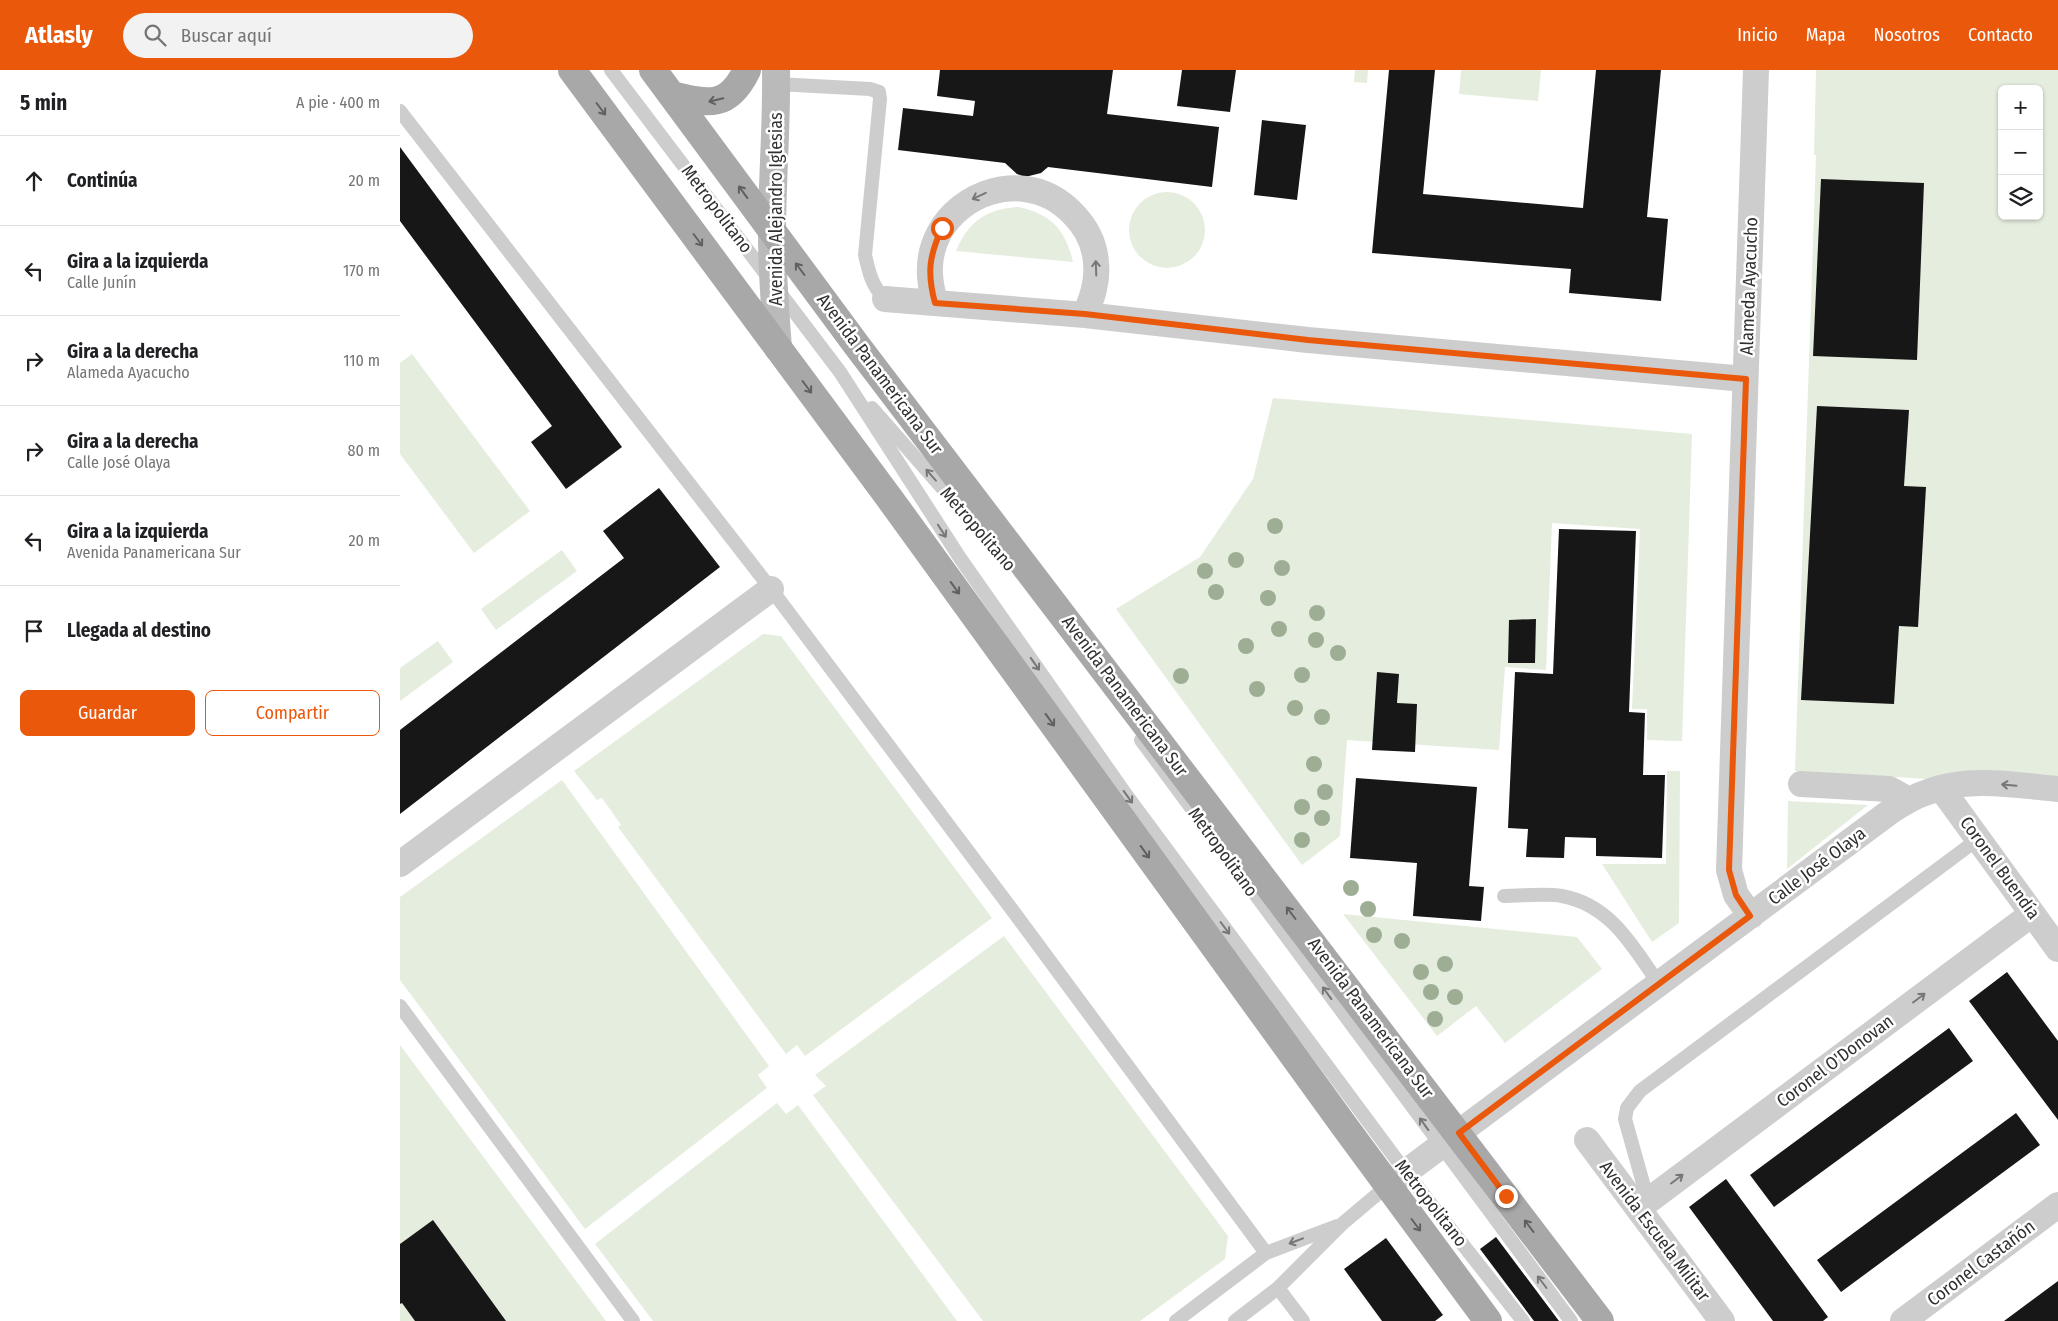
<!DOCTYPE html>
<html lang="es">
<head>
<meta charset="utf-8">
<style>
	body { margin:0; font-family:"Fira Sans Condensed",sans-serif; background:#f2f2f2; color:#202124 }
	.controls { position:absolute; right:15px; top:15px; display:grid; overflow:hidden; border-radius:8px; box-shadow:0 1px 4px #0004 }
	.controls button { width:45px; height:45px; display:grid; place-items:center; padding:0; border:0; border-bottom:1px solid #e0e0e0; background:#fff; color:#202124; font:25px sans-serif }
	.stop { position:absolute; width:15px; height:15px; margin:-11px; border:4px solid #ea580c; border-radius:50%; background:#fff }
	.stop.end { background:#ea580c; border-color:#fff; box-shadow:0 1px 5px #0008 }
	.list { margin:0; padding:0; list-style:none }
	h2 { display:flex; justify-content:space-between; align-items:center; height:65px; margin:0; padding:0 20px; font-size:21px }
	h2 small { font-size:16px; font-weight:400; color:#757577 }
	.list li { display:grid; grid-template-columns:32px 1fr auto; gap:15px; align-items:center; box-sizing:border-box; height:90px; padding:0 20px; border-top:1px solid #e0e0e0 }
	.list b { display:block; font-size:19px; white-space:nowrap }
	.list p { margin:0; font-size:16px; white-space:nowrap; color:#757577 }
	.list em { font-size:16px; font-style:normal; color:#757577 }
	.actions { display:flex; gap:10px; padding:15px 20px }
	.actions a { flex:1; padding:11px 0; border:1px solid #ea580c; border-radius:8px; text-align:center; font-size:18px; color:#ea580c }
	.actions .main { background:#ea580c; color:#fff }
	.icon { flex:none; width:28px; height:28px; fill:none; stroke:currentColor; stroke-width:2; stroke-linecap:round; stroke-linejoin:round }
	.map { position:relative; flex:none; width:1658px; height:1251px; overflow:hidden }
	header { display:flex; align-items:center; gap:30px; box-sizing:border-box; height:70px; padding:0 25px; background:#ea580c; color:#fff }
	header strong { font-size:24px }
	nav { display:flex; gap:28px; margin-inline-start:auto; font-size:18px }
	.search { width:350px; height:45px; background:#f2f2f2; display:flex; align-items:center; gap:12px; box-sizing:border-box; padding:0 18px; border-radius:28px; color:#757577; font-size:19px }
	main { display:flex }
	aside { flex:1; background:#fff }
	.map>svg:first-child { display:block }
	.green { fill:#e4edde; fill-rule:evenodd }
	.building { fill:#171717 }
	.lines { fill:none; stroke-linecap:round; stroke-linejoin:round }
	.lane { stroke:#cdcdcd; stroke-width:14 }
	.street { stroke:#cdcdcd; stroke-width:26 }
	.secondary { stroke:#bababa; stroke-width:28 }
	.primary { stroke:#a8a8a8; stroke-width:28 }
	.tree { fill:#9dae94 }
	.oneway { stroke:#606060 }
	.oneway2 { stroke:#777 }
	.route { stroke:#ea580c; stroke-width:6 }
	.labels { text-anchor:middle; dominant-baseline:central; stroke-width:5; stroke-linejoin:round; paint-order:stroke }
	.street-label { font-size:18px; fill:#303030; stroke:#fff }
</style>
</head>
<body>
<header>
<strong>Atlasly</strong>
<div class="search"><svg class="icon" aria-label="search" viewBox="0 0 24 24"><circle cx="10" cy="10" r="6"/><path d="M15 15l6 6"/></svg>Buscar aquí</div>
<nav><a>Inicio</a><a>Mapa</a><a>Nosotros</a><a>Contacto</a></nav>
</header>
<main>
<aside>
<h2>5 min<small>A pie · 400 m</small></h2>
<ul class="list">
<li><svg class="icon" aria-label="ahead" viewBox="0 0 24 24"><path d="M12 20V5M6 11l6-6 6 6"/></svg><div><b>Continúa</b></div><em>20 m</em></li>
<li><svg class="icon" aria-label="left" viewBox="0 0 24 24"><path d="M17 20v-9H6M10 6l-5 5 5 5"/></svg><div><b>Gira a la izquierda</b><p>Calle Junín</p></div><em>170 m</em></li>
<li><svg class="icon" aria-label="right" viewBox="0 0 24 24"><path d="M7 20v-9h11M14 6l5 5-5 5"/></svg><div><b>Gira a la derecha</b><p>Alameda Ayacucho</p></div><em>110 m</em></li>
<li><svg class="icon" aria-label="right" viewBox="0 0 24 24"><path d="M7 20v-9h11M14 6l5 5-5 5"/></svg><div><b>Gira a la derecha</b><p>Calle José Olaya</p></div><em>80 m</em></li>
<li><svg class="icon" aria-label="left" viewBox="0 0 24 24"><path d="M17 20v-9H6M10 6l-5 5 5 5"/></svg><div><b>Gira a la izquierda</b><p>Avenida Panamericana Sur</p></div><em>20 m</em></li>
<li><svg class="icon" aria-label="arrive" viewBox="0 0 24 24"><path d="M6 21V4h12l-3 4 3 4H6"/></svg><div><b>Llegada al destino</b></div></li>
</ul>
<div class="actions"><a class="main">Guardar</a><a>Compartir</a></div>
</aside>
<div class="map">
<svg width="1658" height="1251" viewBox="0 0 1658 1251">
	<rect width="100%" height="100%" fill="#fff"/>
	<!-- green -->
	<path class="green" d="M 955,0 L 968,0 L 967,13 L 954,12 Z
		M 1061,0 L 1141,0 L 1138,31 L 1059,24 Z
		M 1416,0 L 1658,0 L 1658,717 L 1395,701 L 1416,85 L 1414,85 ZM 1602,19 L 1639,19 L 1639,146 L 1602,146 Z
		M729 160a38 38 0 1 1 76 0a38 38 0 1 1-76 0Z
		M 619,137 C 652,145 665,159 673,192 L 556,181 C 569,151 586,139 619,137 Z
		M 12,284 L 130,441 L 74,483 L 0,384 L 0,293 Z
		M 873,328 L 1292,364 L 1282,671 L 1247,670 L 1247,639 L 1232,639 L 1240,459 L 1152,453 L 1146,600 L 1105,597 L 1099,680 L 947,670 L 940,766 L 902,795 L 716,539 L 800,487 L 853,409 Z
		M 162,480 L 177,501 L 96,560 L 81,539 Z
		M 363,564 L 381,566 L 592,848 L 405,986 L 397,975 L 386,984 L 218,757 L 221,755 L 202,728 L 197,730 L 174,701 Z
		M 38,571 L 53,592 L 0,631 L 0,598 Z
		M 1267,701 L 1280,701 L 1279,853 L 1252,872 L 1202,794 L 1266,794 Z
		M 162,710 L 369,996 L 358,1005 L 367,1018 L 185,1159 L 0,910 L 0,827 Z
		M 1388,731 L 1468,735 L 1387,799 Z
		M 943,844 L 1177,867 L 1202,899 L 1105,973 L 1076,936 L 1037,966 Z
		M 604,866 L 828,1166 L 825,1189 L 740,1251 L 583,1251 L 413,1025 L 426,1016 L 415,1005 Z
		M 0,975 L 206,1251 L 0,1251 Z
		M 377,1033 L 386,1044 L 398,1035 L 557,1251 L 253,1251 L 195,1174 Z"/>
	<!-- building -->
	<path class="building" d="M 540,0 L 713,0 L 707,44 L 819,57 L 812,117 L 648,97 L 641,103 L 625,107 L 617,104 L 605,93 L 498,80 L 503,38 L 573,46 L 575,31 L 537,26 Z
		M 782,0 L 836,0 L 830,42 L 777,36 Z
		M 989,0 L 1035,0 L 1023,124 L 1183,138 L 1196,0 L 1261,0 L 1247,147 L 1268,149 L 1261,231 L 1169,223 L 1171,199 L 972,183 Z
		M 862,50 L 906,55 L 897,130 L 854,125 Z
		M 0,77 L 222,377 L 166,419 L 131,372 L 152,356 L 0,151 Z
		M 1421,109 L 1524,113 L 1517,290 L 1413,286 Z
		M 1417,336 L 1509,340 L 1504,416 L 1526,417 L 1518,557 L 1499,556 L 1494,634 L 1401,630 Z
		M 259,418 L 320,497 L 0,744 L 0,660 L 224,488 L 203,461 Z
		M 1159,459 L 1236,461 L 1229,642 L 1245,643 L 1243,705 L 1265,705 L 1262,788 L 1196,786 L 1196,768 L 1165,767 L 1164,788 L 1126,787 L 1128,759 L 1108,758 L 1115,602 L 1153,604 Z
		M 1136,549 L 1135,593 L 1108,593 L 1109,550 Z
		M 977,602 L 999,604 L 997,633 L 1017,634 L 1015,682 L 972,680 Z
		M 956,708 L 1077,717 L 1069,816 L 1084,817 L 1081,851 L 1013,846 L 1017,793 L 950,788 Z
		M 1607,902 L 1658,971 L 1658,1050 L 1569,931 Z
		M 1549,958 L 1573,991 L 1374,1137 L 1350,1105 Z
		M 1616,1043 L 1640,1075 L 1441,1222 L 1417,1190 Z
		M 1326,1109 L 1428,1247 L 1423,1251 L 1373,1251 L 1289,1137 Z
		M 33,1150 L 106,1251 L 15,1251 L 2,1233 L 0,1234 L 0,1174 Z
		M 1096,1167 L 1159,1251 L 1134,1251 L 1080,1179 Z
		M 986,1168 L 1043,1245 L 1035,1251 L 982,1251 L 944,1199 Z
		M 1658,1211 L 1658,1251 L 1604,1251 Z"/>
	<g class="lines">
		<!-- lane -->
		<path class="lane" d="M 211,0 L 440,302 L 560,488 L 727,726 L 1005,1101 L 1123,1251
			M 377,14 L 470,19 L 479,22 L 480,29 L 465,185 C 469,203 472,216 485,229
			M 0,41 L 371,519 L 613,841 L 866,1183
			M 472,338 L 601,485
			M 741,670 L 1171,1251
			M 1104,826 C 1123,826 1144,823 1162,826 C 1211,835 1233,877 1259,914
			M 0,936 L 233,1251
			M 1248,1131 L 1225,1049 L 1227,1038 L 1240,1021 L 1578,769
			M 878,1218 L 903,1251
			M 776,1251 L 866,1183 L 937,1156
			M 835,1251 L 878,1218 L 942,1154 L 987,1116"/>
		<!-- street -->
		<path class="street" d="M 485,229 L 685,245 L 908,270 L 1345,309
			M 535,233 C 532,221 529,209 530,196 C 532,148 579,113 625,119 C 661,123 694,157 696,193 C 698,212 692,228 685,245
			M 1401,714 L 1489,719 L 1509,730
			M 1541,718 L 1658,879
			M 0,794 L 371,519
			M 1351,846 L 1336,825 L 1329,800 L 1356,0
			M 1187,1070 L 1322,1251
			M 987,1116 L 1491,741 C 1502,734 1513,727 1525,723 C 1567,706 1614,715 1658,719
			M 1239,1139 L 1248,1131 L 1632,844
			M 1503,1251 L 1658,1135"/>
		<!-- secondary -->
		<path class="secondary" d="M 376,0 C 377,55 372,109 372,164 C 372,202 375,240 378,278"/>
		<!-- primary -->
		<path class="primary" d="M 172,0 L 490,429 L 945,1057 L 1088,1251
			M 253,0 L 458,277 L 1200,1251
			M 272,25 C 309,34 328,39 347,0"/>
	</g>
	<!-- trees -->
	<g class="tree">
		<circle cx="875" cy="456" r="8"/>
		<circle cx="836" cy="490" r="8"/>
		<circle cx="882" cy="498" r="8"/>
		<circle cx="805" cy="501" r="8"/>
		<circle cx="816" cy="522" r="8"/>
		<circle cx="868" cy="528" r="8"/>
		<circle cx="917" cy="543" r="8"/>
		<circle cx="879" cy="559" r="8"/>
		<circle cx="916" cy="570" r="8"/>
		<circle cx="846" cy="576" r="8"/>
		<circle cx="938" cy="583" r="8"/>
		<circle cx="902" cy="605" r="8"/>
		<circle cx="781" cy="606" r="8"/>
		<circle cx="857" cy="619" r="8"/>
		<circle cx="895" cy="638" r="8"/>
		<circle cx="922" cy="647" r="8"/>
		<circle cx="914" cy="694" r="8"/>
		<circle cx="925" cy="722" r="8"/>
		<circle cx="902" cy="737" r="8"/>
		<circle cx="922" cy="748" r="8"/>
		<circle cx="902" cy="770" r="8"/>
		<circle cx="951" cy="818" r="8"/>
		<circle cx="968" cy="839" r="8"/>
		<circle cx="974" cy="865" r="8"/>
		<circle cx="1002" cy="871" r="8"/>
		<circle cx="1045" cy="894" r="8"/>
		<circle cx="1021" cy="902" r="8"/>
		<circle cx="1031" cy="922" r="8"/>
		<circle cx="1055" cy="927" r="8"/>
		<circle cx="1035" cy="949" r="8"/>
	</g>
	<!-- one-way arrows -->
	<defs><path id="oneway-shaft" d="M-6 0H5M1.5-3L5.5 0L1.5 3" fill="none" stroke-width="1.6" stroke-linecap="round" stroke-linejoin="round" transform="scale(1.25)"/></defs>
	<g class="oneway">
		<use href="#oneway-shaft" transform="translate(316 30) rotate(166)"/>
		<use href="#oneway-shaft" transform="translate(201 39) rotate(53)"/>
		<use href="#oneway-shaft" transform="translate(343 122) rotate(-126)"/>
		<use href="#oneway-shaft" transform="translate(298 170) rotate(53)"/>
		<use href="#oneway-shaft" transform="translate(400 199) rotate(-127)"/>
		<use href="#oneway-shaft" transform="translate(407 317) rotate(53)"/>
		<use href="#oneway-shaft" transform="translate(555 518) rotate(54)"/>
		<use href="#oneway-shaft" transform="translate(650 650) rotate(54)"/>
		<use href="#oneway-shaft" transform="translate(745 782) rotate(54)"/>
		<use href="#oneway-shaft" transform="translate(891 843) rotate(-127)"/>
		<use href="#oneway-shaft" transform="translate(1016 1155) rotate(53)"/>
		<use href="#oneway-shaft" transform="translate(1129 1156) rotate(-127)"/>
	</g>
	<g class="oneway2">
		<use href="#oneway-shaft" transform="translate(579 126) rotate(155)"/>
		<use href="#oneway-shaft" transform="translate(696 198) rotate(-92)"/>
		<use href="#oneway-shaft" transform="translate(531 405) rotate(-131)"/>
		<use href="#oneway-shaft" transform="translate(542 461) rotate(57)"/>
		<use href="#oneway-shaft" transform="translate(635 594) rotate(55)"/>
		<use href="#oneway-shaft" transform="translate(1609 715) rotate(-175)"/>
		<use href="#oneway-shaft" transform="translate(728 727) rotate(54)"/>
		<use href="#oneway-shaft" transform="translate(825 858) rotate(53)"/>
		<use href="#oneway-shaft" transform="translate(927 923) rotate(-126)"/>
		<use href="#oneway-shaft" transform="translate(1519 928) rotate(-37)"/>
		<use href="#oneway-shaft" transform="translate(1024 1054) rotate(-126)"/>
		<use href="#oneway-shaft" transform="translate(1277 1109) rotate(-37)"/>
		<use href="#oneway-shaft" transform="translate(896 1171) rotate(159)"/>
		<use href="#oneway-shaft" transform="translate(1142 1212) rotate(-127)"/>
	</g>
	<g class="lines">
		<!-- route -->
		<path class="route" d="M 542,158 C 529,186 527,203 535,233 L 685,244 L 908,270 L 1346,309 L 1329,800 L 1336,825 L 1350,846 L 1059,1063 L 1106,1126"/>
	</g>
	<g class="labels">
		<!-- street labels -->
		<g class="street-label">
			<text transform="translate(317 139) rotate(53)">Metropolitano</text>
			<text transform="translate(376 139) rotate(-90)">Avenida Alejandro Iglesias</text>
			<text transform="translate(1349 216) rotate(-88)">Alameda Ayacucho</text>
			<text transform="translate(480 304) rotate(53)">Avenida Panamericana Sur</text>
			<text transform="translate(578 459) rotate(49)">Metropolitano</text>
			<text transform="translate(725 626) rotate(53)">Avenida Panamericana Sur</text>
			<text transform="translate(823 782) rotate(54)">Metropolitano</text>
			<text transform="translate(1417 796) rotate(-37)">Calle José Olaya</text>
			<text transform="translate(1600 798) rotate(54)">Coronel Buendía</text>
			<text transform="translate(971 948) rotate(53)">Avenida Panamericana Sur</text>
			<text transform="translate(1435 991) rotate(-37)">Coronel O'Donovan</text>
			<text transform="translate(1031 1133) rotate(52)">Metropolitano</text>
			<text transform="translate(1255 1161) rotate(53)">Avenida Escuela Militar</text>
			<text transform="translate(1581 1193) rotate(-37)">Coronel Castañón</text>
		</g>
	</g>
</svg>
<div class="controls">
<button>+</button>
<button>−</button>
<button><svg class="icon" aria-label="layers" viewBox="0 0 24 24"><path d="M12 4l9 5-9 5-9-5zM3 14l9 5 9-5"/></svg></button>
</div>
<div class="stop" style="left:542px;top:158px"></div>
<div class="stop end" style="left:1106px;top:1126px"></div>
</div>
</main>
</body>
</html>
